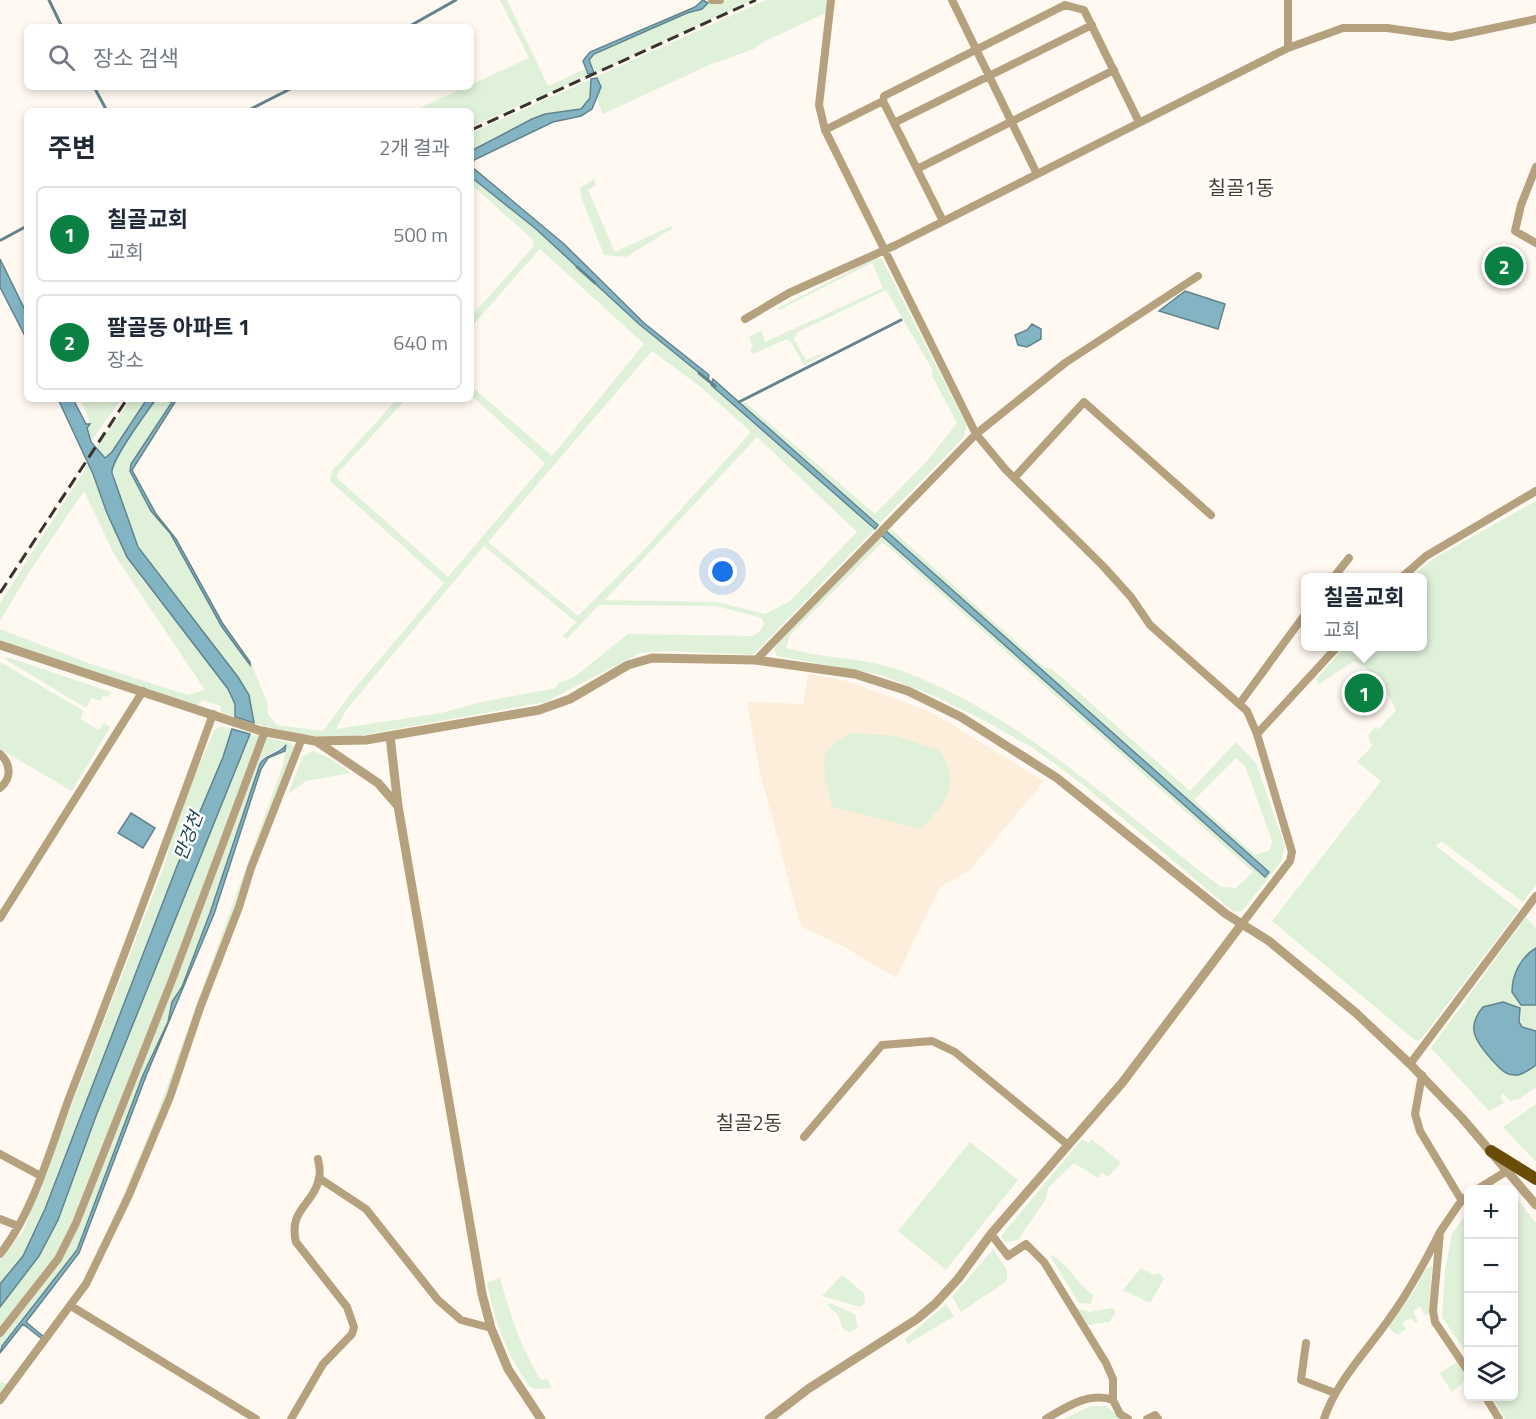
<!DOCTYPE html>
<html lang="ko">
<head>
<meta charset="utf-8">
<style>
	body { margin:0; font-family:"Titillium Web","Noto Sans KR",sans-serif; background:#f2f2f3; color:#1f2937 }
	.controls { position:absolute; right:18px; bottom:18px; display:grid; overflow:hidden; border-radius:9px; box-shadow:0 3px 9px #0003 }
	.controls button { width:54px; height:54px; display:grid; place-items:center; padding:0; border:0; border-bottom:2px solid #e0e1e3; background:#fff; color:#1f2937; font:30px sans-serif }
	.you { position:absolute; left:723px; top:572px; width:21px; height:21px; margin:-15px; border:4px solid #fff; border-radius:50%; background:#1a73e8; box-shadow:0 0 0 9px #1a73e833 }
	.badge { display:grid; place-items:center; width:39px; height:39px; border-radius:50%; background:#0b8043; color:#fff; font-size:20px; font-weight:700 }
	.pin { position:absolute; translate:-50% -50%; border:3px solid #fff; box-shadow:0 2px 6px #0006 }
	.popup { position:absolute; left:1301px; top:573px; width:126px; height:78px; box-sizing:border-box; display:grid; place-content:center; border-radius:9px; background:#fff; filter:drop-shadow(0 2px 4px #0005); font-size:20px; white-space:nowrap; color:#747a83 }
	.popup b { font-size:22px; color:#1f2937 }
	.popup::after { content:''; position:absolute; left:50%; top:100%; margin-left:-12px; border:12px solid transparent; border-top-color:#fff }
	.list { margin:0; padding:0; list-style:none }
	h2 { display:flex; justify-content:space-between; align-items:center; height:78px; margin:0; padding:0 24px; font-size:26px }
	h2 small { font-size:20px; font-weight:400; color:#747a83 }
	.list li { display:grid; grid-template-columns:39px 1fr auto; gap:18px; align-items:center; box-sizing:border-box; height:96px; margin:0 12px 12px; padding:0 12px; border:2px solid #e0e1e3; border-radius:9px }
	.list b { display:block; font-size:22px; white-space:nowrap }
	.list p { margin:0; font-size:20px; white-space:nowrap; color:#747a83 }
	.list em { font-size:20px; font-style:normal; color:#747a83 }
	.icon { flex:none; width:33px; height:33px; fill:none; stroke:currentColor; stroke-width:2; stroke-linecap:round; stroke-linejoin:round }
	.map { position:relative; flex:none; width:1536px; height:1419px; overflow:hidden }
	.search { position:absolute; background:#fff; box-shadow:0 3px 9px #0003; left:24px; top:24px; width:450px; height:66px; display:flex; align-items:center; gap:15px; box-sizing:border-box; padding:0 21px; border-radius:9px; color:#747a83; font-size:22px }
	.panel { position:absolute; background:#fff; box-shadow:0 3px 9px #0003; left:24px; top:108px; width:450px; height:294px; border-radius:9px }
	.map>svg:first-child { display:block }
	.education { fill:#fceeda }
	.green { fill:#e0f1d9; fill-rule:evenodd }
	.water { fill:#82b4c4; stroke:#62848d; stroke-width:1.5 }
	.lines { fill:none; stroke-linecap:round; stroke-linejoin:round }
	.stream { stroke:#62848d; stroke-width:3 }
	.minor { stroke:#b6a17f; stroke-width:8 }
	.tertiary { stroke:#b6a17f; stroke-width:9 }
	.trunk { stroke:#6a4c09; stroke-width:12 }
	.rail { stroke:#38332c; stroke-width:3; stroke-dasharray:12 6; stroke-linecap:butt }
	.labels { text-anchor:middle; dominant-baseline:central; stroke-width:5; stroke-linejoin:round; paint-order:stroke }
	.water-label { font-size:18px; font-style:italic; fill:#184551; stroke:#fff }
	.quarter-label { font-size:20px; fill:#463b2a; stroke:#fff }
</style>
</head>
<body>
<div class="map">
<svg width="1536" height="1419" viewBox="0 0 1536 1419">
	<rect width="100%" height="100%" fill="#fff9f1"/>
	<!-- education -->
	<path class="education" d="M 808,674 L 847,681 L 931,712 L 1044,781 L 970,870 L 940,887 L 896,978 L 843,946 L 802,927 L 799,920 L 760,772 L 747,702 L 803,704 Z"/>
	<!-- green -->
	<path class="green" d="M 500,0 L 507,0 L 548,86 L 585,69 L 589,75 L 471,127 L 471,111 L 413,111 L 529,58 Z
		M 729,0 L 753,0 L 594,73 L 589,58 L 611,46 L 687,13 L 697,11 L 708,3 Z
		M 766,0 L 827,0 L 826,13 L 761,43 L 754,49 L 709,65 L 603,114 L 597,100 L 601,87 L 595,77 Z
		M 591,79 L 590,98 L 581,109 L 545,114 L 532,119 L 471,151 L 471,133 Z
		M 471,177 L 536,229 L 639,324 L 708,380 L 707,383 L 875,529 L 753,655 L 665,651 L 640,653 L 546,702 L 358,736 C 322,740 288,733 254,723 L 243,686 L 138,547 L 123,509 L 112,466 L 156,399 L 174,399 L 131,464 L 130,471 L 151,511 L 173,538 L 222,627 L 251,663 L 267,702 L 268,714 L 277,725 L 323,731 L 351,693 L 444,583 L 330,481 L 332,471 L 397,399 L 406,399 L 337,474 L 337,478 L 448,577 L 545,463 L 471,395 L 471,386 L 552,456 L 644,344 L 540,249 L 471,327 L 471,316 L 534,246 L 532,239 L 471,184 ZM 652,351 L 702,388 L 751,432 L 643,551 L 578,616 L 488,542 ZM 757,437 L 857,532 L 790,601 L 765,614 L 717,602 L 605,600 ZM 484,546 L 576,622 L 563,636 L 567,639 L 599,605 L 716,606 L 762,618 L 764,624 L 759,632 L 752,636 L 628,634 L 574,677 L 559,683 L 556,688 L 481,702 L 441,713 L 336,729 L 346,710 Z
		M 594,179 L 596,185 L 588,190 L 615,252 L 671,226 L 673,228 L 626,257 L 604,255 L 581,197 L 580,188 Z
		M 875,258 L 882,259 L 967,426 L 963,438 L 952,450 L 878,525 L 741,404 L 745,402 L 875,514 L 927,461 L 957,423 L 932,376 L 932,369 L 886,290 L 798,332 L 794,339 L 806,360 L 821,354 L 823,356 L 804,365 L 791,342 L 787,339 L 753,354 L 750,349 L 753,347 L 749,337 L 761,330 L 765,342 L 883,288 L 872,263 L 779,310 L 778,308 Z
		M 81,399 L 121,399 L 91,442 L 87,428 L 89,420 Z
		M 131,399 L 147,399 L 112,452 L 105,458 L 96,448 Z
		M 88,465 L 123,549 L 142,579 L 228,689 L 235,704 L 235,717 L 221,712 L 221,706 L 202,700 L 198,707 L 0,641 L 0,629 L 88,663 L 188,695 L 205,690 L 114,554 L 84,491 L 28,574 L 0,621 L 0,603 Z
		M 1536,501 L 1536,885 L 1523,902 L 1441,841 L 1436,846 L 1519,910 L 1421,1039 L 1416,1041 L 1272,921 L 1381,781 L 1357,762 L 1372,746 L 1368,736 L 1374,728 L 1379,729 L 1396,710 C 1387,690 1374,670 1354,661 L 1319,684 L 1316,679 L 1345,647 L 1422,646 L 1422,578 L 1411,577 L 1431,560 Z
		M 890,528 L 1045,668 L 1052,669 L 1190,791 L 1236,742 L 1256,763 L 1285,846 L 1281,862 L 1242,911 L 1234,912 L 1082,784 L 1033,748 L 985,721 L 939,698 L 881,675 L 777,656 L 774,650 L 784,634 L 881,535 L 1264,877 L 1268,872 L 885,530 ZM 882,543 L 885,544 L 1253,872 L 1236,888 L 1221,887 C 1118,810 1025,717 902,671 C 865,657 824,659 786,648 L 790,635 ZM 1236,758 L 1245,766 L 1272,841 L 1270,850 L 1255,855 L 1194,800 Z
		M 3,658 L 10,658 L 111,692 L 108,697 L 103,696 L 100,701 L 92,698 L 86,708 Z
		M 0,662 L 84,711 L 80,719 L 99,730 L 104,723 L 110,727 L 72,791 L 0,749 Z
		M 221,726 L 232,729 L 223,757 L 178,865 L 45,1209 L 23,1256 L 0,1284 L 0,1261 L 23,1231 L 166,861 C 174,816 197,772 214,730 Z
		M 853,733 L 896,736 L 940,751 C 962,785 944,804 921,829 L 832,807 C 825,774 812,747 853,733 Z
		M 250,734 L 262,737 L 74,1222 L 57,1259 L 0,1331 L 0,1307 L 39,1256 L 58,1220 L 96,1116 Z
		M 264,737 L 291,743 L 294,747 L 172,1081 L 120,1212 L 104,1248 L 71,1304 L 0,1397 L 0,1382 L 8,1384 L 67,1307 L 101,1249 L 157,1114 L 283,765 L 287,745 L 264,757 L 260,764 L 210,913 L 182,987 L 172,1002 L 168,1022 L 143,1075 L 77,1250 L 0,1348 L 0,1335 L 59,1260 L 77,1224 L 173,981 Z
		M 314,751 L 332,759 L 351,773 L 306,781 L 288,794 L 303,756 Z
		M 1526,917 L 1536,928 L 1536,948 C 1523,956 1506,979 1514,995 C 1515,998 1518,1000 1519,1003 L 1536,1005 L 1536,1031 L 1522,1027 L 1519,1022 L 1519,1008 L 1507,1003 L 1519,1075 L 1536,1065 L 1536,1087 L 1521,1098 L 1510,1101 L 1503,1093 L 1500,1096 L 1504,1103 L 1489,1111 L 1431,1048 Z
		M 1536,1104 L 1536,1162 L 1503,1127 Z
		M 1082,1139 L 1088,1143 L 1092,1139 L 1121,1163 L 1108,1177 L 1102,1173 L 1098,1178 L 1074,1163 L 1048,1188 L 1046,1199 L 1018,1240 L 1005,1242 L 1001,1236 Z
		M 970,1142 L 1018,1180 L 946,1270 L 898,1231 Z
		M 1514,1195 L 1536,1223 L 1536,1419 L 1505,1419 L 1493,1397 L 1514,1396 Z
		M 1468,1211 L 1468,1355 L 1442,1317 L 1445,1270 L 1452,1234 Z
		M 993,1249 L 1007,1270 L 1007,1281 L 961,1312 L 952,1297 Z
		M 1049,1254 C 1071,1265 1074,1281 1093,1295 L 1091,1304 L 1079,1303 Z
		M 1432,1266 L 1429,1313 L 1426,1316 L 1420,1307 L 1413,1311 L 1418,1321 L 1415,1323 L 1411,1318 L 1402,1323 L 1406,1329 L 1397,1335 L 1388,1327 L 1416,1288 L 1425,1270 Z
		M 1141,1268 L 1154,1275 L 1159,1273 L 1164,1279 L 1150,1303 L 1123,1290 Z
		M 842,1275 L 864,1293 L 865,1303 L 860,1307 L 822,1296 Z
		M 500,1277 C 509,1312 521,1349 541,1380 L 548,1379 L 552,1388 L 535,1389 L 529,1386 C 506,1353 495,1322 487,1283 Z
		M 830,1303 L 855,1314 L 858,1328 L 850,1332 L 843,1329 L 838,1315 L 827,1305 Z
		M 946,1304 L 954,1316 L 908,1344 L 905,1339 Z
		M 1074,1307 L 1089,1312 L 1113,1308 L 1116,1312 L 1109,1322 L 1087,1325 Z
		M 1458,1361 L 1467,1373 L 1467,1379 L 1452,1392 L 1440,1373 Z
		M 1091,1406 L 1106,1406 L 1122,1419 L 1064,1419 Z"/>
	<!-- water -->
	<path class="water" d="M 703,0 L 708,3 L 702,9 L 687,13 L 594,54 L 589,60 L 594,73 L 588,74 L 583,61 L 590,52 L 695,7 Z
		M 597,78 L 601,87 L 592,109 L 581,116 L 553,122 L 474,160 L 472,167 L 564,244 L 644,323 L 709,375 L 708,380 L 639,324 L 536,229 L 471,177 L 471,151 L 532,119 L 545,114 L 581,109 L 590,98 L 591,79 Z
		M 0,259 L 27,314 L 27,340 L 0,287 Z
		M 1185,291 L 1225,304 L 1218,329 L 1159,311 Z
		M 1032,324 L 1041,329 L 1041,339 L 1027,347 L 1018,345 L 1015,335 L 1027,330 Z
		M 713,379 L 878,525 L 875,529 L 711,385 Z
		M 58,399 L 73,399 L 86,424 L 90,424 L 87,428 L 91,442 L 105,458 L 112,452 L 147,399 L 156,399 C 147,412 110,461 112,473 L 138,547 L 238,677 L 249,695 L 254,723 L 235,717 L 235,704 L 228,689 L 127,557 L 107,513 L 93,474 Z
		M 174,399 L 177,399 L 132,470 L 156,514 L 176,539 L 223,624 L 250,662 L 250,665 L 222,627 L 170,533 L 151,511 L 130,471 L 131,464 Z
		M 885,530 L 1269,872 L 1265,877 L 881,535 Z
		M 232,729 L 250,734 L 96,1116 L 58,1220 L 39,1256 L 0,1307 L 0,1284 L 23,1256 L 45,1209 L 177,866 L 223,757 Z
		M 286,745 L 285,751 L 268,758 L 261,769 L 214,914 L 146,1076 L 79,1253 L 26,1322 L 44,1337 L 42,1339 L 23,1324 L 0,1353 L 2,1346 L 77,1250 L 143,1075 L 168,1022 L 172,1002 L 182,987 L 210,913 L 260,764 C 266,753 280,755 286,745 Z
		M 131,813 L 155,828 L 143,848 L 118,833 Z
		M 1536,948 L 1536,1005 L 1521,1005 L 1512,992 C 1512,974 1521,957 1536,948 Z
		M 1503,1002 L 1520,1008 L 1519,1022 L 1522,1027 L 1536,1031 L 1536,1065 C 1530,1069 1522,1076 1515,1075 C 1504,1075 1499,1067 1492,1060 C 1476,1042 1465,1028 1483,1007 Z"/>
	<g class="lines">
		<!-- stream -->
		<path class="stream" d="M 49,0 L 62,27
			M 408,27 L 456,0
			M 94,87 L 107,111
			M 247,111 L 294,87
			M 1,240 L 27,226
			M 577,267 L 595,283
			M 699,373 L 715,386
			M 739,402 L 901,320"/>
		<!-- minor -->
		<path class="minor" d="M 712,0 L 720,0
			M 952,0 L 1037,174
			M 1288,48 L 1343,28 L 1387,28 L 1451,37 L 1536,19
			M 883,101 L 884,96 L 1065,5 L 1084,10 L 1139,122
			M 894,123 L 1092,25
			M 825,130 L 819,105 L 831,0
			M 1536,167 L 1521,205 L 1515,231 L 1536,243
			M 917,169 L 1114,70
			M 943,221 L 883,101 L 825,130 L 976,434 L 1006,470 L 1103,566 L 1131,597 L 1150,625 L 1247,711 L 1257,734 L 1292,852 L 1290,861 L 1241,925
			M 745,319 L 789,293 L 896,245 L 1288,48 L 1288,0
			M 1014,478 L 1084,402 L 1211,515
			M 1333,578 L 1349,558
			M 1401,578 L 1426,556 L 1536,491
			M 756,660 L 976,434 L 1065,363 L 1198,276
			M 1240,703 L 1306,613
			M 1257,734 L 1338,646
			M 0,754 C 11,764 12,778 0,788
			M 0,918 L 143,691
			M 1410,1064 L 1536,896
			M 1422,1075 L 1415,1114 L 1420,1131 L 1462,1201
			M 804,1137 L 882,1045 L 932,1041 L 955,1052 L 1068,1145
			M 0,1154 L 39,1175
			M 319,1178 L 366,1209 L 438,1300 L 461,1320 L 491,1328
			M 1476,1190 L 1507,1171
			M 1468,1195 L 1459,1204 L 1440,1232 L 1433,1311 L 1435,1322 L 1468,1371
			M 0,1219 L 18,1226
			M 991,1234 L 1008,1256 L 1026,1244 L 1044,1262 L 1106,1363 L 1113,1379 L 1113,1400
			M 0,1254 C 34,1212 52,1143 71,1093 C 120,967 167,841 213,714
			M 71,1306 L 256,1419
			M 0,1333 L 58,1259 L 76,1223 L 172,980 L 265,731
			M 1306,1343 L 1301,1380 L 1335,1393
			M 1485,1396 L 1499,1419
			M 0,1400 L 86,1284 L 129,1195 L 170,1097 L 200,1008 L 239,907 L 251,868 L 302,738
			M 291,1419 L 323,1364 L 352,1334 L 354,1327 L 347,1307 L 296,1242 C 288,1209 314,1205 319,1178 C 321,1173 319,1165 318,1159
			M 1046,1419 C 1066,1407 1090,1391 1113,1400 L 1120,1414 L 1128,1419
			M 1147,1419 L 1155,1415 L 1158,1419
			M 1324,1419 C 1336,1382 1367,1351 1389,1319 C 1409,1292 1425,1262 1440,1232"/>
		<!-- tertiary -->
		<path class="tertiary" d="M 0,645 L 261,731 L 315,741 L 366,740 L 539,710 L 570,699 L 628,665 L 652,658 L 756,660 L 855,674 L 908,691 L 961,717 L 1057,778 L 1226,914 L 1269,941 L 1356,1013 L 1410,1064 L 1462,1118 L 1536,1205
			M 390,736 L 398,806 L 482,1294 L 491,1328 L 508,1369 L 541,1419
			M 316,741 L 378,783 L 398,806
			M 769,1419 L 808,1389 L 917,1319 L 935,1304 L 958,1279 L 991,1234 L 1122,1083 L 1241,925"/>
		<!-- trunk -->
		<path class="trunk" d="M 1491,1151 L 1536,1179"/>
		<!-- rail -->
		<path class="rail" d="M 471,130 L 756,0
			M 0,593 L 127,399"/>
	</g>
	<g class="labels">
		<!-- water labels -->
		<g class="water-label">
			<text transform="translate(188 836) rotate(-69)">만겅천</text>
		</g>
		<!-- quarter labels -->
		<g class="quarter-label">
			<text x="1241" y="187">칠골1동</text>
			<text x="749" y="1122">칠골2동</text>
		</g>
	</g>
</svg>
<div class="controls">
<button>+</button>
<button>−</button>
<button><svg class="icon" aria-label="locate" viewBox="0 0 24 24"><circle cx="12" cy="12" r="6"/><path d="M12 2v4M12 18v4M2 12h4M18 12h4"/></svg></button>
<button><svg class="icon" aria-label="layers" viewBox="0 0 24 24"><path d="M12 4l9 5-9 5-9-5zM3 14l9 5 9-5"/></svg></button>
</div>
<div class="you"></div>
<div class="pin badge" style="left:1364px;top:693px">1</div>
<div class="popup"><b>칠골교회</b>교회</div>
<div class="pin badge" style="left:1504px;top:266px">2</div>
<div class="search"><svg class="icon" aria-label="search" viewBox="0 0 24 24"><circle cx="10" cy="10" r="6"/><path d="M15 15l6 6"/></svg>장소 검색</div>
<section class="panel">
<h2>주변<small>2개 결과</small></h2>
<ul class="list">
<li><span class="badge">1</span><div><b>칠골교회</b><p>교회</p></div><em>500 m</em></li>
<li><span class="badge">2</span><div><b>팔골동 아파트 1</b><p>장소</p></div><em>640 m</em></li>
</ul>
</section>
</div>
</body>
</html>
